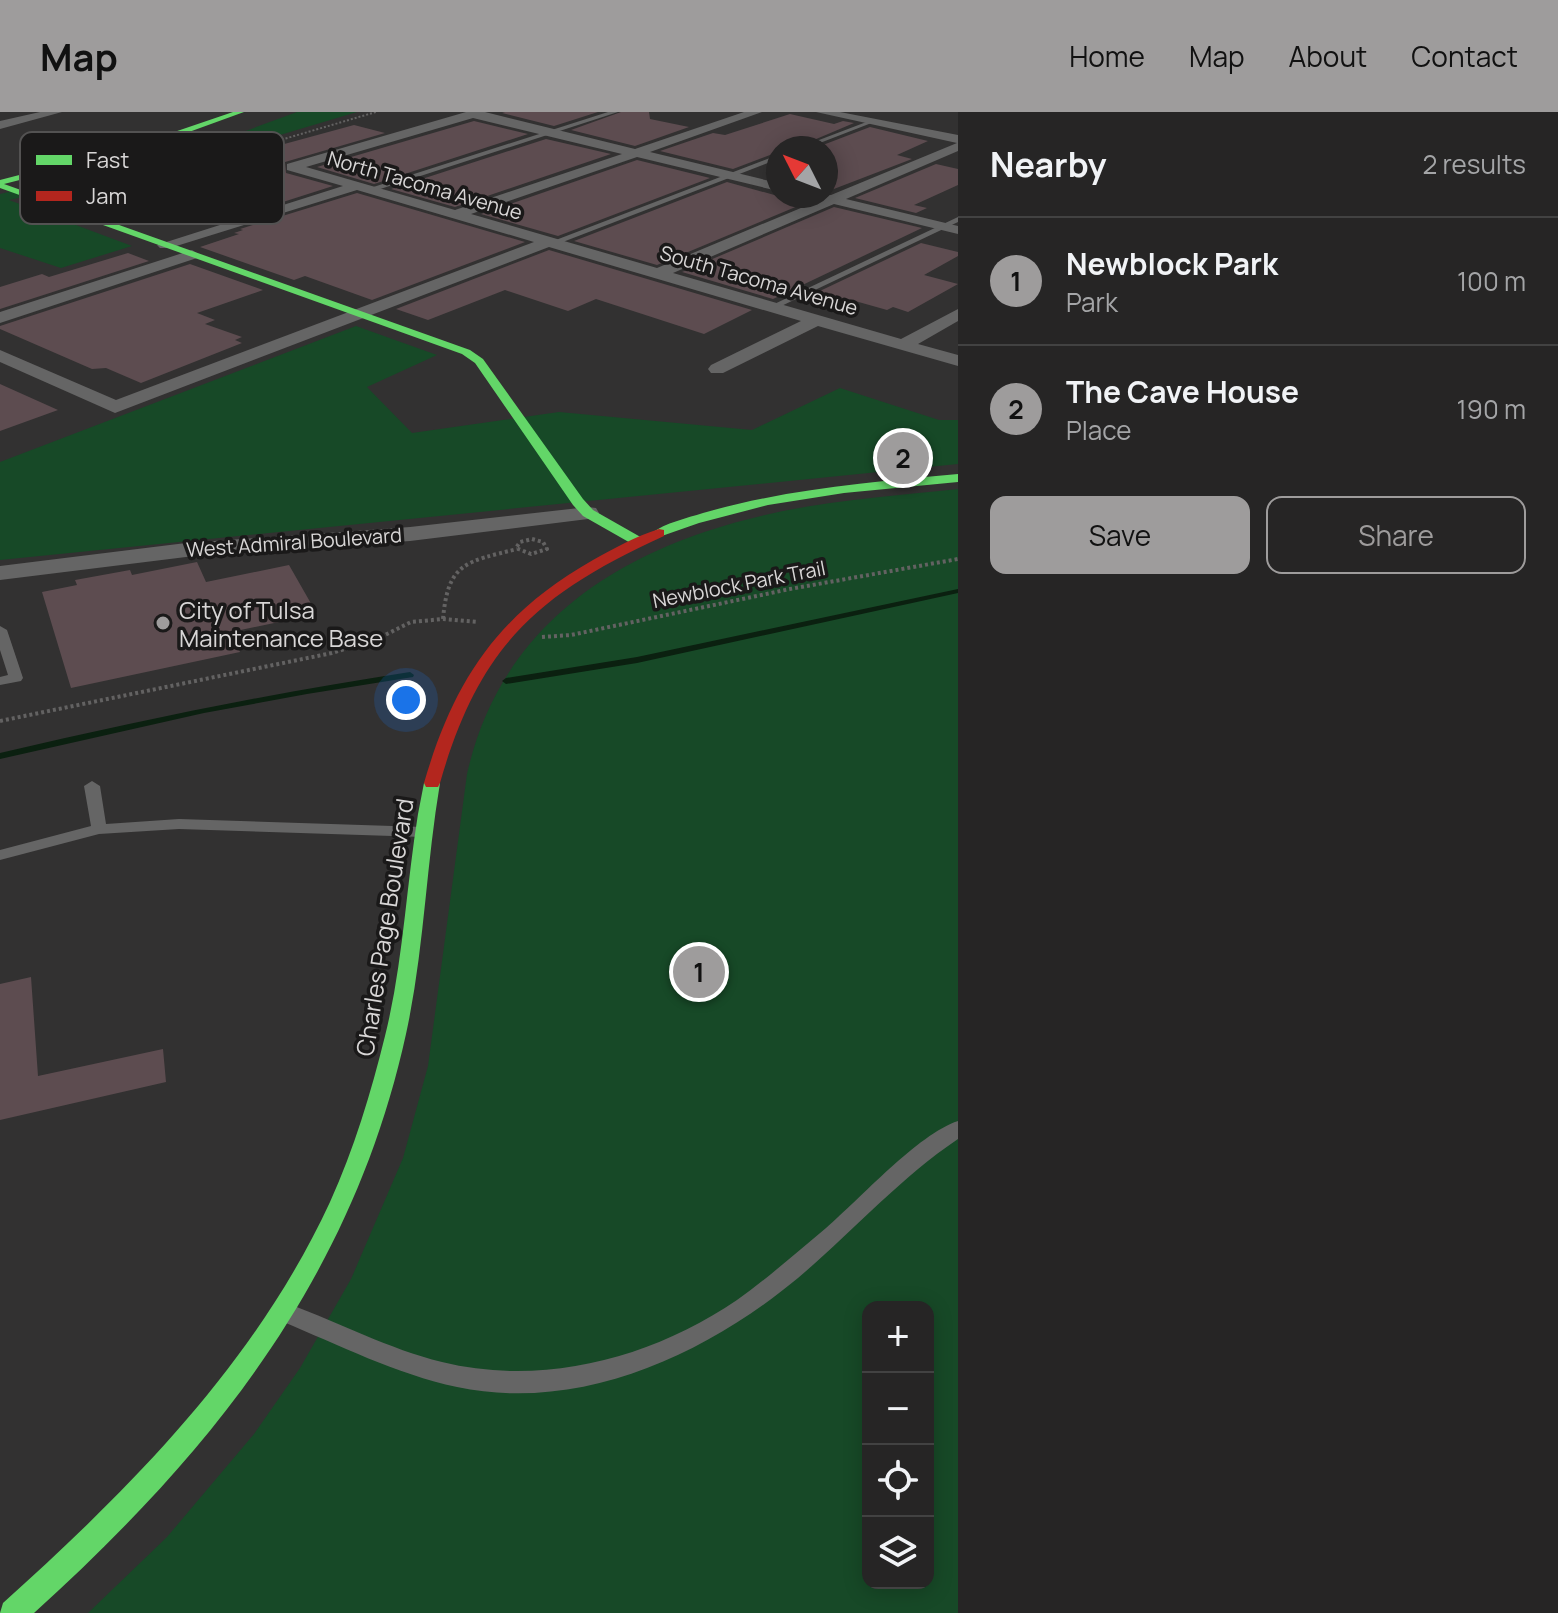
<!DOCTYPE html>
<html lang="en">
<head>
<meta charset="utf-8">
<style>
	body { margin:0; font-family:Manrope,sans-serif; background:#2e2d2d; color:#f1f3f6 }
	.controls { position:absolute; right:24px; bottom:24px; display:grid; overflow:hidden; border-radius:16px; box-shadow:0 4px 20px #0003 }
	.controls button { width:72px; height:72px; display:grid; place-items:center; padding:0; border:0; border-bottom:2px solid #424242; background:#262525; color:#f1f3f6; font:40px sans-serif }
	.compass { position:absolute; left:766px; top:24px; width:72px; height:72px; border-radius:50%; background:#262525; box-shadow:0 4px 20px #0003; rotate:312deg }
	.you { position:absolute; left:406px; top:588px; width:28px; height:28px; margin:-20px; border:6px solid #fff; border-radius:50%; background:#1a73e8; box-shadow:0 0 0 12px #1a73e833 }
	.badge { display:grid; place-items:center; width:52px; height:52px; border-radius:50%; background:#9e9c9c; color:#111; font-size:26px; font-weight:700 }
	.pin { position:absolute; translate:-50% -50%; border:4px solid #fff; box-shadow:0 2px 8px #0006 }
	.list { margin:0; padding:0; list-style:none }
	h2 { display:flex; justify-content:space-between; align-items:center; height:104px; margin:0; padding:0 32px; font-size:34px }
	h2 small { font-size:26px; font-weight:400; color:#a4a5a7 }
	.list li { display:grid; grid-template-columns:52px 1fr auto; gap:24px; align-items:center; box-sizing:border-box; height:128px; padding:0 32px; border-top:2px solid #424242 }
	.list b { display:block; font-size:30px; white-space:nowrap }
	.list p { margin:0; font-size:26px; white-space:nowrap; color:#a4a5a7 }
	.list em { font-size:26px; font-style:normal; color:#a4a5a7 }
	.actions { display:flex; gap:16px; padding:24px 32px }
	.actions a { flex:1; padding:18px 0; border:2px solid #9e9c9c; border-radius:16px; text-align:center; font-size:28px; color:#9e9c9c }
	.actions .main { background:#9e9c9c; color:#111 }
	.icon { flex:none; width:44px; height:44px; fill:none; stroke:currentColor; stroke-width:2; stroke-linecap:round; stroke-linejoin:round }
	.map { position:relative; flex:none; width:958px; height:1501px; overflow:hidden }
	header { display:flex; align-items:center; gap:48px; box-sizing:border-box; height:112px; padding:0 40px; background:#9e9c9c; color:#111 }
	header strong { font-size:38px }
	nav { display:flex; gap:44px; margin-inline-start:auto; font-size:28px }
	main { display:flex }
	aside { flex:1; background:#262525 }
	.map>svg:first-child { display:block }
	.green { fill:#174927; fill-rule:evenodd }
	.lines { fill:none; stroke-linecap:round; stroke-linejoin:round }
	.stream { fill:#0b2010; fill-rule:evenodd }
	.building { fill:#5d4c50 }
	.path-far1 { stroke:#636262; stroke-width:2; stroke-dasharray:2 2; stroke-linecap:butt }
	.path { stroke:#636262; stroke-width:4; stroke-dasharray:3 3; stroke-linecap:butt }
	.lane { fill:#656565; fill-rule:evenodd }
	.street { fill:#656565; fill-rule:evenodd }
	.fast { fill:#63d668; fill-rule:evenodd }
	.jam { fill:#b3261e; fill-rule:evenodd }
	.poi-dot { fill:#9e9c9c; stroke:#1a1919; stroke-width:3 }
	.labels { text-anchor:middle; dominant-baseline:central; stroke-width:7; stroke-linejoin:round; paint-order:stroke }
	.far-street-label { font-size:20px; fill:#d8d6d6; stroke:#1a1919 }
	.poi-label { font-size:24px; fill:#d8d6d6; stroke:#1a1919; text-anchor:start }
	.street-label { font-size:24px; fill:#d8d6d6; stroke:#1a1919 }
	.key { fill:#1a1919; stroke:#535252; stroke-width:2 }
	.key-label { font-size:22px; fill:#d8d6d6 }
</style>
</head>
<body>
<header>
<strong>Map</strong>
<nav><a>Home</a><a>Map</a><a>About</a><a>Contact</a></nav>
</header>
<main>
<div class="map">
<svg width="958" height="1501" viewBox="0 0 958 1501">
	<rect width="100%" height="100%" fill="#323131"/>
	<!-- green -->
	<path class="green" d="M 297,0 L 357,0 L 203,46 L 9,88 L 132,134 L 61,156 L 0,136 L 0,82 L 194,38 Z
		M 356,214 L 437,243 L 367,275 L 412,321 L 559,300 L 752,318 L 840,276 L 939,308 L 958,308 L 958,352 L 0,448 L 0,350 Z
		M 958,377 L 958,1501 L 88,1501 L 167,1425 L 254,1322 L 300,1256 L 351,1167 L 403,1046 L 428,954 L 467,662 C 501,511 621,436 765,403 C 828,388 894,384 958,377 ZM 868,1195 L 928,1195 L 928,1471 L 868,1471 Z"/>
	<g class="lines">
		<!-- stream -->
		<path class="stream" d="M 958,477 L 958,481 L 637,551 L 506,572 L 502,569 L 506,566 L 637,545 Z
			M 410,560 L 414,563 L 413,565 L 307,582 L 204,601 L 0,647 L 0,641 C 136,609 272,581 410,560 Z"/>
	</g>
	<!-- building -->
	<path class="building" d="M 505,0 L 598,0 L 554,14 L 502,1 Z
		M 621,0 L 649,0 L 650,7 L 689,15 L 635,34 L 571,18 Z
		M 790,2 L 834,12 L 843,9 L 854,11 L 795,36 L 778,36 L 778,40 L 733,57 L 660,39 L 713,21 L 725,23 Z
		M 474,9 L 528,22 L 374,72 L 317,55 Z
		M 354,13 L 385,21 L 285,50 L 286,61 L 333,74 L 220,110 L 191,100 L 208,95 L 165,74 L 199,66 L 182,60 Z
		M 870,15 L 928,29 L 897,43 L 912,47 L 826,80 L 826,36 L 815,36 Z
		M 546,27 L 611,42 L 455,95 L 391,77 Z
		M 637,48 L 710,66 L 558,124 L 481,102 Z
		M 936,52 L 958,57 L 958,73 L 914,93 L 927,96 L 916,101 L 855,86 Z
		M 727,70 L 778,84 L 817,86 L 657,153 L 574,129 Z
		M 357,81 L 525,130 L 372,188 L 305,164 L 294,168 L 200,135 L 239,122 L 234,121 L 243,118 L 240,117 Z
		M 834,95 L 922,116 L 773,187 L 682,160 Z
		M 921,131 L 958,140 L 958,144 L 924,163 L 958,172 L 908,200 L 893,195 L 887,198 L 848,187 L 834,195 L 803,187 Z
		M 549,138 L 752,198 L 704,222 L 596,187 L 568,199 L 505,178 L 428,208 L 396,197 Z
		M 128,141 L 149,149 L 0,197 L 0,175 L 42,162 L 49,165 Z
		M 190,152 L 263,178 L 197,201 L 215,208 L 205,212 L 242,225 L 235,228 L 242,231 L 141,271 L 106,256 L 92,257 L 0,217 L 0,214 Z
		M 0,272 L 58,298 L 0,319 Z
		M 197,450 L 206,470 L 289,453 L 317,502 L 231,520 L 240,540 L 71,576 L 42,480 L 77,473 L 75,468 L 130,458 L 132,463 Z
		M 31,865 L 38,964 L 163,937 L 166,970 L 0,1008 L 0,872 Z"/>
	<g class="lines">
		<!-- path-far1 -->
		<path class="path-far1" d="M 80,78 L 209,49 L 376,0"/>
		<!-- path -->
		<path class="path" d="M 532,427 L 543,430 L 547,437 L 531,442 L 516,436 L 520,430 Z
			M 443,507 C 448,450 466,450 517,437
			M 542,525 L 571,523 L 790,477 L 958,447
			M 0,609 L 332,541 L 377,527 L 411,510 L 443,507 L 478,510"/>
		<!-- lane -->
		<path class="lane" d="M 608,0 L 618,0 L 371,80 L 364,78 Z
			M 869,9 L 874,10 L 807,36 L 798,36 Z
			M 778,43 L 778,47 L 555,133 L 548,131 Z
			M 958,105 L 958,110 L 775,197 L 768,195 Z
			M 0,514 L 7,518 L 23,566 L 21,569 L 0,573 L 0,565 L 8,563 L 0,538 Z
			M 92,669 L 100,674 L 106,712 L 179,707 L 423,715 L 431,720 L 423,725 L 179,717 L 99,722 L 0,748 L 0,738 L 91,714 L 84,674 Z
			M 958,1009 L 958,1027 C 900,1066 851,1121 798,1166 C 705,1243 580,1301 457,1275 C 396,1262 339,1233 281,1209 L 278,1202 L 281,1195 L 289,1192 C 340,1211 389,1237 442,1250 C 543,1275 652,1246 737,1188 C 768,1166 797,1140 826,1116 C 860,1087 918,1022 958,1009 Z"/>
		<!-- street -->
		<path class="street" d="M 40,0 L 62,0 L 0,17 L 0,9 Z
			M 466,0 L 485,0 L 635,37 L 744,0 L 762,0 L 650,40 L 778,71 L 778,79 L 637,45 L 471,102 L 657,156 L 820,88 L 820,84 L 831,83 L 957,31 L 816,0 L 840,0 L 958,23 L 958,39 L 846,87 L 958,114 L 958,122 L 834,92 L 673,161 L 901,227 L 958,197 L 958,209 L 918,232 L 958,243 L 958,254 L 818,214 L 723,261 L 711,261 L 708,257 L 711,253 L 801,209 L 549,135 L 115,301 L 0,250 L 0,238 L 116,288 L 534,130 L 357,78 L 170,136 L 160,136 L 157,133 L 343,74 L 287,58 L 287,52 ZM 473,6 L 622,42 L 455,98 L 306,55 Z
			M 192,138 L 200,143 L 197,146 L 0,211 L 0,200 Z
			M 588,395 L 596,396 L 599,401 L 596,406 L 410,429 L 186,445 L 0,468 L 0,454 L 186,431 L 410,415 Z"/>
		<!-- fast -->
		<path class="fast" d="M 233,0 L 244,0 L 145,36 L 4,72 L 470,238 L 483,247 L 583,387 L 593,398 L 644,427 L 644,433 L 634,433 L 583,404 L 573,393 L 475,251 L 462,242 L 0,76 L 0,68 L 139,32 Z
			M 958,362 L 958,370 L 844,381 L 768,393 L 699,411 L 659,425 L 652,421 C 665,411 687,406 703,401 C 786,377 872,370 958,362 Z
			M 432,666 L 440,671 C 426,754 424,840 406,922 C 353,1164 214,1338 34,1501 L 0,1501 L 3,1491 C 132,1375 256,1250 330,1090 C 354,1037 371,981 385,924 C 403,852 406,776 418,702 L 424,671 Z"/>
		<!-- jam -->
		<path class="jam" d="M 659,417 L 664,418 L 664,424 C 537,482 479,534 440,671 L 438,675 L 426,675 L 424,671 C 454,568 498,502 593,448 C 613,437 636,424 659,417 Z"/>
	</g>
	<!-- markers -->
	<circle class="poi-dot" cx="163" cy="511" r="8"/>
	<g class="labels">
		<!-- far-street labels -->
		<g class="far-street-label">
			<text transform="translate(425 73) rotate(16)">North Tacoma Avenue</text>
			<text transform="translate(759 168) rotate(16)">South Tacoma Avenue</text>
			<text transform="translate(294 430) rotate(-4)">West Admiral Boulevard</text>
			<text transform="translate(739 472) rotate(-11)">Newblock Park Trail</text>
		</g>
		<!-- poi labels -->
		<g class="poi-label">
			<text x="179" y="497">City of Tulsa<tspan x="179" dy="28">Maintenance Base</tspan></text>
		</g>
		<!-- street labels -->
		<g class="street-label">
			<text transform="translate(384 815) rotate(-81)">Charles Page Boulevard</text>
		</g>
	</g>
	<!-- legend -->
	<rect x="20" y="20" width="264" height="92" rx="12" class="key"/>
	<rect x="36" y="43" width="36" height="10" fill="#63d668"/>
	<rect x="36" y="79" width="36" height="10" fill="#b3261e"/>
	<g class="key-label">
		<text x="86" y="56">Fast</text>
		<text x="86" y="92">Jam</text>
	</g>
</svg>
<div class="controls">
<button>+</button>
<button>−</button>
<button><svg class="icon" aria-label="locate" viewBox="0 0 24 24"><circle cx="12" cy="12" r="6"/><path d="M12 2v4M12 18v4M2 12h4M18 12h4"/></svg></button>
<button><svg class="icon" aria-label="layers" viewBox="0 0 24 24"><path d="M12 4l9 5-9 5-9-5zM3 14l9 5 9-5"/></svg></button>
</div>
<svg class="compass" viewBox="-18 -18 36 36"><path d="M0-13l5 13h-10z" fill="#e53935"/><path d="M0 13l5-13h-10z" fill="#a4a5a7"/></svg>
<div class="you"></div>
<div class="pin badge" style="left:699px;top:860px">1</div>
<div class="pin badge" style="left:903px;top:346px">2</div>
</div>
<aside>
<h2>Nearby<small>2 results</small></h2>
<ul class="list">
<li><span class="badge">1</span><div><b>Newblock Park</b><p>Park</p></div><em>100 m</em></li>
<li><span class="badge">2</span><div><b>The Cave House</b><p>Place</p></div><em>190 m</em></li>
</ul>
<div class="actions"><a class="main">Save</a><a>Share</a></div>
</aside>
</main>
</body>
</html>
